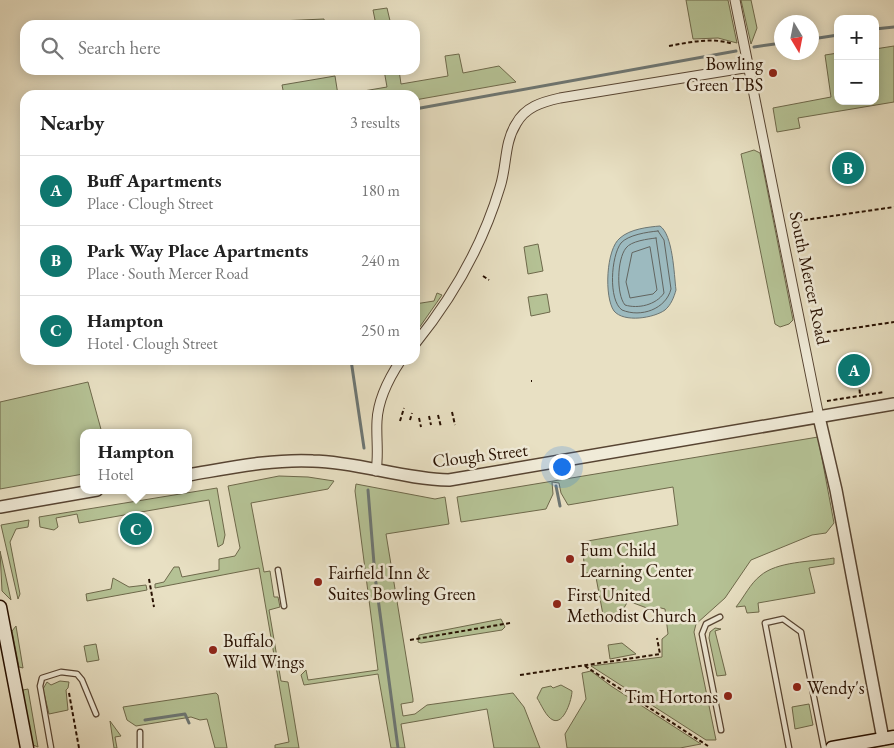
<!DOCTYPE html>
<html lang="en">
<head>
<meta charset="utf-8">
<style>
	body { margin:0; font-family:"EB Garamond",serif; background:#f2f2f2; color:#222 }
	.controls { position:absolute; right:15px; top:15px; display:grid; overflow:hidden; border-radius:10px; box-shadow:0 2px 12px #0003 }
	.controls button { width:45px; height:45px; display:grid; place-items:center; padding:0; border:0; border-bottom:1px solid #e0e0e0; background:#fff; color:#222; font:25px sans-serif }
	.compass { position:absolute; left:774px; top:15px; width:45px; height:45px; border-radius:50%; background:#fff; box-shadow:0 2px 12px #0003; rotate:170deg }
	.you { position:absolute; left:561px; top:466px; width:18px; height:18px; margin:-12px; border:4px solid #fff; border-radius:50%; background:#1a73e8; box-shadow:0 0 0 8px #1a73e833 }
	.badge { display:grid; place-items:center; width:32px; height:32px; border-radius:50%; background:#0f766e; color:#fff; font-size:16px; font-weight:700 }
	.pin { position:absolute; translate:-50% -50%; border:2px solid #fff; box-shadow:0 1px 5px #0006 }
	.popup { position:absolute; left:80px; top:429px; width:112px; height:65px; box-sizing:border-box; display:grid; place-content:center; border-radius:10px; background:#fff; filter:drop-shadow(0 1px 4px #0005); font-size:16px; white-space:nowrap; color:#767676 }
	.popup b { font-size:19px; color:#222 }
	.popup::after { content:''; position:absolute; left:50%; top:100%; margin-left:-10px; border:10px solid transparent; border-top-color:#fff }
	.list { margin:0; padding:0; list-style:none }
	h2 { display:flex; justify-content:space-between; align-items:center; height:65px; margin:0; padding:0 20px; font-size:21px }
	h2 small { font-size:16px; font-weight:400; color:#767676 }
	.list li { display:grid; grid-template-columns:32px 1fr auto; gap:15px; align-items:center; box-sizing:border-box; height:70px; padding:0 20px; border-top:1px solid #e0e0e0 }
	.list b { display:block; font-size:19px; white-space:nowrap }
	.list p { margin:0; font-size:16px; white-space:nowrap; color:#767676 }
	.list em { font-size:16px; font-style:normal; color:#767676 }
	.icon { flex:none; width:28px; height:28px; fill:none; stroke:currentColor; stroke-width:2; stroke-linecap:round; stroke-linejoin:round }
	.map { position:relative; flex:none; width:894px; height:748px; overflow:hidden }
	.search { position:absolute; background:#fff; box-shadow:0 2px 12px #0003; left:20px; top:20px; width:400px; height:55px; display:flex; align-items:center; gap:12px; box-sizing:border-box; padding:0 18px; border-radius:15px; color:#767676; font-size:19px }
	.panel { position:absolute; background:#fff; box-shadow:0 2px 12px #0003; left:20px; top:90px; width:400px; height:275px; border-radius:15px }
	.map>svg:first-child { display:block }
	.green { fill:#b5c295; stroke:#6e694b }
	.water { fill:#9cbabf; stroke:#6d7673 }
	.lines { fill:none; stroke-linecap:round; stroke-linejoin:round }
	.shore { stroke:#626560; stroke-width:1 }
	.stream { stroke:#6d7673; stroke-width:3 }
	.service-casing { stroke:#574432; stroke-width:7 }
	.minor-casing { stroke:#574432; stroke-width:11 }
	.tertiary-casing { stroke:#574432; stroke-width:14 }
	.secondary-casing { stroke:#271001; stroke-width:15 }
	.path { stroke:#271001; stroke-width:2; stroke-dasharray:4 2.5; stroke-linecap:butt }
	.service { stroke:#f0ebd8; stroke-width:4.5 }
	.minor { stroke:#f0ebd8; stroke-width:9 }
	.tertiary { stroke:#f0ebd8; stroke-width:11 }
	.secondary { stroke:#f0ebd8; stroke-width:12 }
	.poi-dot { fill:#8f2418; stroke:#f0ebd8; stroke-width:2 }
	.labels { text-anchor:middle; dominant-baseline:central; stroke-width:5; stroke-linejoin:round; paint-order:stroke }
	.poi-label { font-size:18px; fill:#271001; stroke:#f0ebd8; text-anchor:start }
	.street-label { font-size:18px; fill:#271001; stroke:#f0ebd8 }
</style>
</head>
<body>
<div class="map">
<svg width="894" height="748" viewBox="0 0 894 748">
	<rect width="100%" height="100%" fill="#e8e0c3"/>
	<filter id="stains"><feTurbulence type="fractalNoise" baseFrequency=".004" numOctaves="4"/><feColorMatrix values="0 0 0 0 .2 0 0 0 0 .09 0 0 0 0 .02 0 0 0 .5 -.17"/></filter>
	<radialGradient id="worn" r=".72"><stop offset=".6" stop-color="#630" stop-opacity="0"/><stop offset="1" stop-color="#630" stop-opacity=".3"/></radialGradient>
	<!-- green -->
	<path class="green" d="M 686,0 L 728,0 L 737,43 L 718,38 L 693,39 Z
		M 741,0 L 751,0 L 757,28 L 751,44 Z
		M 387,8 L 391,25 L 376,25 L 373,10 Z
		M 324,19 L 325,25 L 279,25 L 279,21 Z
		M 894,46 L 894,102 L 798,118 L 800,128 L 777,132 L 773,108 L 831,97 L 825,55 L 838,53 L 838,101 L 875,101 L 875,49 Z
		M 459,54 L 463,73 L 499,66 L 516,82 L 415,100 L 415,95 L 340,95 L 387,87 L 384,70 L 399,70 L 401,84 L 448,76 L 445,56 Z
		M 335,76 L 338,95 L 284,95 L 282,85 Z
		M 754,150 L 760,153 L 793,320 L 789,324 L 780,327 L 775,324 L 741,154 Z
		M 538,244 L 543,271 L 528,274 L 524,247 Z
		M 437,293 L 442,295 L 419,328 L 415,328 L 415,304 L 434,301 Z
		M 547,294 L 550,312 L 531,316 L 528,297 Z
		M 88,382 L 102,433 L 84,433 L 83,474 L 0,489 L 0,402 Z
		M 818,437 L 834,523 L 826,533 L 812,535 L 751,560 L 725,598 L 696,624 L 694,632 L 716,740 L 706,740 L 591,666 L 662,657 L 662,639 L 668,634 L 665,609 L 657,607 L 655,611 L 628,601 L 618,618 L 604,620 L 595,572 L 585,573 L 582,542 L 678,525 L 673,487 L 568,505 L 561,493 L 559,483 L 552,482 L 553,494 L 546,509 L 461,522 L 457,497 Z
		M 279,476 L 308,477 L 334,481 L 328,489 L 251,503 L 264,572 L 270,571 L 274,597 L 278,597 L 280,607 L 269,610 L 281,681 L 288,682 L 299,748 L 275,748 L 275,745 L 289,742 L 259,568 L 155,588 L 155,584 L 164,582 L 174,567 L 179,567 L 182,577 L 219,570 L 219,559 L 235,556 L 240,548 L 228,486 Z
		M 356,484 L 435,499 L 445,497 L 449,524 L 386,534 L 413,699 L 413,702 L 401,704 L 403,716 L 415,714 L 427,705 L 513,693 L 524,707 L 540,748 L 494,748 L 487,709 L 401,724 L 405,748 L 391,748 L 378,674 L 304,685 L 301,675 L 306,670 L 308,680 L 378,670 L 355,491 Z
		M 217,488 L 225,535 L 223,544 L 218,547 L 209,500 L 79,523 L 77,514 L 56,518 L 58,527 L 54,530 L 40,527 L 39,517 Z
		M 29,520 L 28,527 L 16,529 L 10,542 L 20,594 L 18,599 L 1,525 Z
		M 0,551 L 11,600 L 2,591 Z
		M 834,558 L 834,564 L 809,568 L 815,593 L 758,603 L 759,612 L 747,613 L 745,606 L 736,607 C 744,597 750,584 760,576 C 777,561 811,562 834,558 Z
		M 113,578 L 129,587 L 146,585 L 147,590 L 87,601 L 86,594 L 111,589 Z
		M 501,619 L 505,627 L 502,630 L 421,643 L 418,642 L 419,635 Z
		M 16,626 L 23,668 L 19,667 L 12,631 Z
		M 715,628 L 721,629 L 715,631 L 726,675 L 717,676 L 709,638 L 710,632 Z
		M 622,643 L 636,654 L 610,659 L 608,645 Z
		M 96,644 L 99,660 L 87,662 L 84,646 Z
		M 591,671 L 611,686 L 701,744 L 680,748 L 567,748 L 565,734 L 586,699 L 582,673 Z
		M 60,681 L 69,682 L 68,688 L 66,690 L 68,710 L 49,714 L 43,689 L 47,682 L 51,685 Z
		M 561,685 L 572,691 C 572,699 564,725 553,720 C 546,717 541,704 537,698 L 542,688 L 551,686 L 553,688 Z
		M 28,689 L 38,747 L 33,745 L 23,694 L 23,690 Z
		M 216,693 L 218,695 L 227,748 L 215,748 L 207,719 L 200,720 L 191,717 L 136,726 L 127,720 L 123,707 Z
		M 809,704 L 813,725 L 795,729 L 792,707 Z
		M 110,721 L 121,736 L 115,737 L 117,748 L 114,748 Z"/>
	<!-- water -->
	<path class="water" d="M 660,226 C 673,235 674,274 676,290 C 674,297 671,305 665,310 C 654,318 624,323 614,311 C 604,297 606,249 620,238 C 630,229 648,227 660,226 Z"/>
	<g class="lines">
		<!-- shore -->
		<path class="shore" d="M 658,231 L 664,240 L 671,289 C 666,309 641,318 622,310 C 608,300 611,256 621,243 C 628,235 647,232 658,231 Z
			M 656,238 L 664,293 C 656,305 638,309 625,305 C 616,294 617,259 626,248 C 631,241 648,239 656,238 Z
			M 650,247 L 657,290 L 653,294 L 630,298 L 626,282 L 632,253 Z"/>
		<!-- stream -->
		<path class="stream" d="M 875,29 L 894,27
			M 812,39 L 838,35
			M 754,47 L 782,43
			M 415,109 L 736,51
			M 351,360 L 364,448
			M 556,486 L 560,506
			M 368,490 L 375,576 L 398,748
			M 145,720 L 185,714 L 189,723"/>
		<defs>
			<path id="service" d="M 278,570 L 284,606
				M 720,617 L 706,624 L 702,634 L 721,730
				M 140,732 L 140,748
				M 51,748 L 40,686 L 42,678 L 61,672 L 77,674 L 82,680 L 96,714
				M 789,748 L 765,623 L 783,619 L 801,632 L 824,748"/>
			<path id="minor" d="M 735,0 L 819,417
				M 415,344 C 453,297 483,244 500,187 C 507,166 504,143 516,124 C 525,107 542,102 560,98 L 750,67
				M 376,471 C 379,454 376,438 377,421 C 378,399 389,378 401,360"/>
			<path id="tertiary" d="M 819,417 L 836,490 L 883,739
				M 188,475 C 230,468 271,459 313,461 C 359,462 402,479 449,480 L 894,404
				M 0,507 L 97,490"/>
			<path id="secondary" d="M 0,607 L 27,748
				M 832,748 L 894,737"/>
		</defs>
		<!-- service casing -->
		<use href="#service" class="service-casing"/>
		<!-- minor casing -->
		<use href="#minor" class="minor-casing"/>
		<!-- tertiary casing -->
		<use href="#tertiary" class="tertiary-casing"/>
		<!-- secondary casing -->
		<use href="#secondary" class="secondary-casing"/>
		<!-- path -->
		<path class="path" d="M 669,46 C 691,42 712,37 733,44
			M 791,222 L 894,207
			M 483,276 L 489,280
			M 814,334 L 894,322
			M 531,381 L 532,381
			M 859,383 L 860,395
			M 827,401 L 884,392
			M 452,412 L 455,425
			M 438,415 L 441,427
			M 429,416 L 431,425
			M 419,418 L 421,427
			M 410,420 L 412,413
			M 400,421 L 404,408
			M 149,579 L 154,607
			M 410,640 L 510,623
			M 585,666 L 708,746
			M 520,675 L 660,654 L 657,638
			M 69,693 L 79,748"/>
		<!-- service -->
		<use href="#service" class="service"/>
		<!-- minor -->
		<use href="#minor" class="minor"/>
		<!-- tertiary -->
		<use href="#tertiary" class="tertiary"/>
		<!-- secondary -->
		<use href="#secondary" class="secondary"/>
	</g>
	<!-- markers -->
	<g class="poi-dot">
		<circle cx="773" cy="73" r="5"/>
		<circle cx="570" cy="559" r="5"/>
		<circle cx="318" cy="582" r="5"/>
		<circle cx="557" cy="604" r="5"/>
		<circle cx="213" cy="650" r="5"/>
		<circle cx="797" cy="687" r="5"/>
		<circle cx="728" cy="696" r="5"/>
	</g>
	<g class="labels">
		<!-- poi labels -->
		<g class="poi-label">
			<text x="763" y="63" text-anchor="end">Bowling<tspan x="763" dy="21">Green TBS</tspan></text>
			<text x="580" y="549">Fum Child<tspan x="580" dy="21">Learning Center</tspan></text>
			<text x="328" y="572">Fairfield Inn &amp;<tspan x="328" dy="21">Suites Bowling Green</tspan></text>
			<text x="567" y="594">First United<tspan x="567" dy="21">Methodist Church</tspan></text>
			<text x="223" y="640">Buffalo<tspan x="223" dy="21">Wild Wings</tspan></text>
			<text x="807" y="687">Wendy's</text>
			<text x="718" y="696" text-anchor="end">Tim Hortons</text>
		</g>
		<!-- street labels -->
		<g class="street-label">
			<text transform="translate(810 278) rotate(78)">South Mercer Road</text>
			<text transform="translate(480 455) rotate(-7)">Clough Street</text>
		</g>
	</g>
	<rect width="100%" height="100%" filter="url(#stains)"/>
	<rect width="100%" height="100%" fill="url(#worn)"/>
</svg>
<div class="controls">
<button>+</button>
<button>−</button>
</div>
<svg class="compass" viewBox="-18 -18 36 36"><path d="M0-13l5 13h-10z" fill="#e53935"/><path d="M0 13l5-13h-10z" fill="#767676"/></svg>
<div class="you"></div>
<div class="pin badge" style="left:854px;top:370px">A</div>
<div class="pin badge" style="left:848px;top:168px">B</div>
<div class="pin badge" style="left:136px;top:529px">C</div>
<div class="popup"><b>Hampton</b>Hotel</div>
<div class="search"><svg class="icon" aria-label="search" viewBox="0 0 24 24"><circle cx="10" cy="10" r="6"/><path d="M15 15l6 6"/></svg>Search here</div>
<section class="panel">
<h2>Nearby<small>3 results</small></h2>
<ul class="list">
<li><span class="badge">A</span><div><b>Buff Apartments</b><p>Place · Clough Street</p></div><em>180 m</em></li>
<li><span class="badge">B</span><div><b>Park Way Place Apartments</b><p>Place · South Mercer Road</p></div><em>240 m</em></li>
<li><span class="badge">C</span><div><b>Hampton</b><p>Hotel · Clough Street</p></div><em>250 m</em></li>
</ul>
</section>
</div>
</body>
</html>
